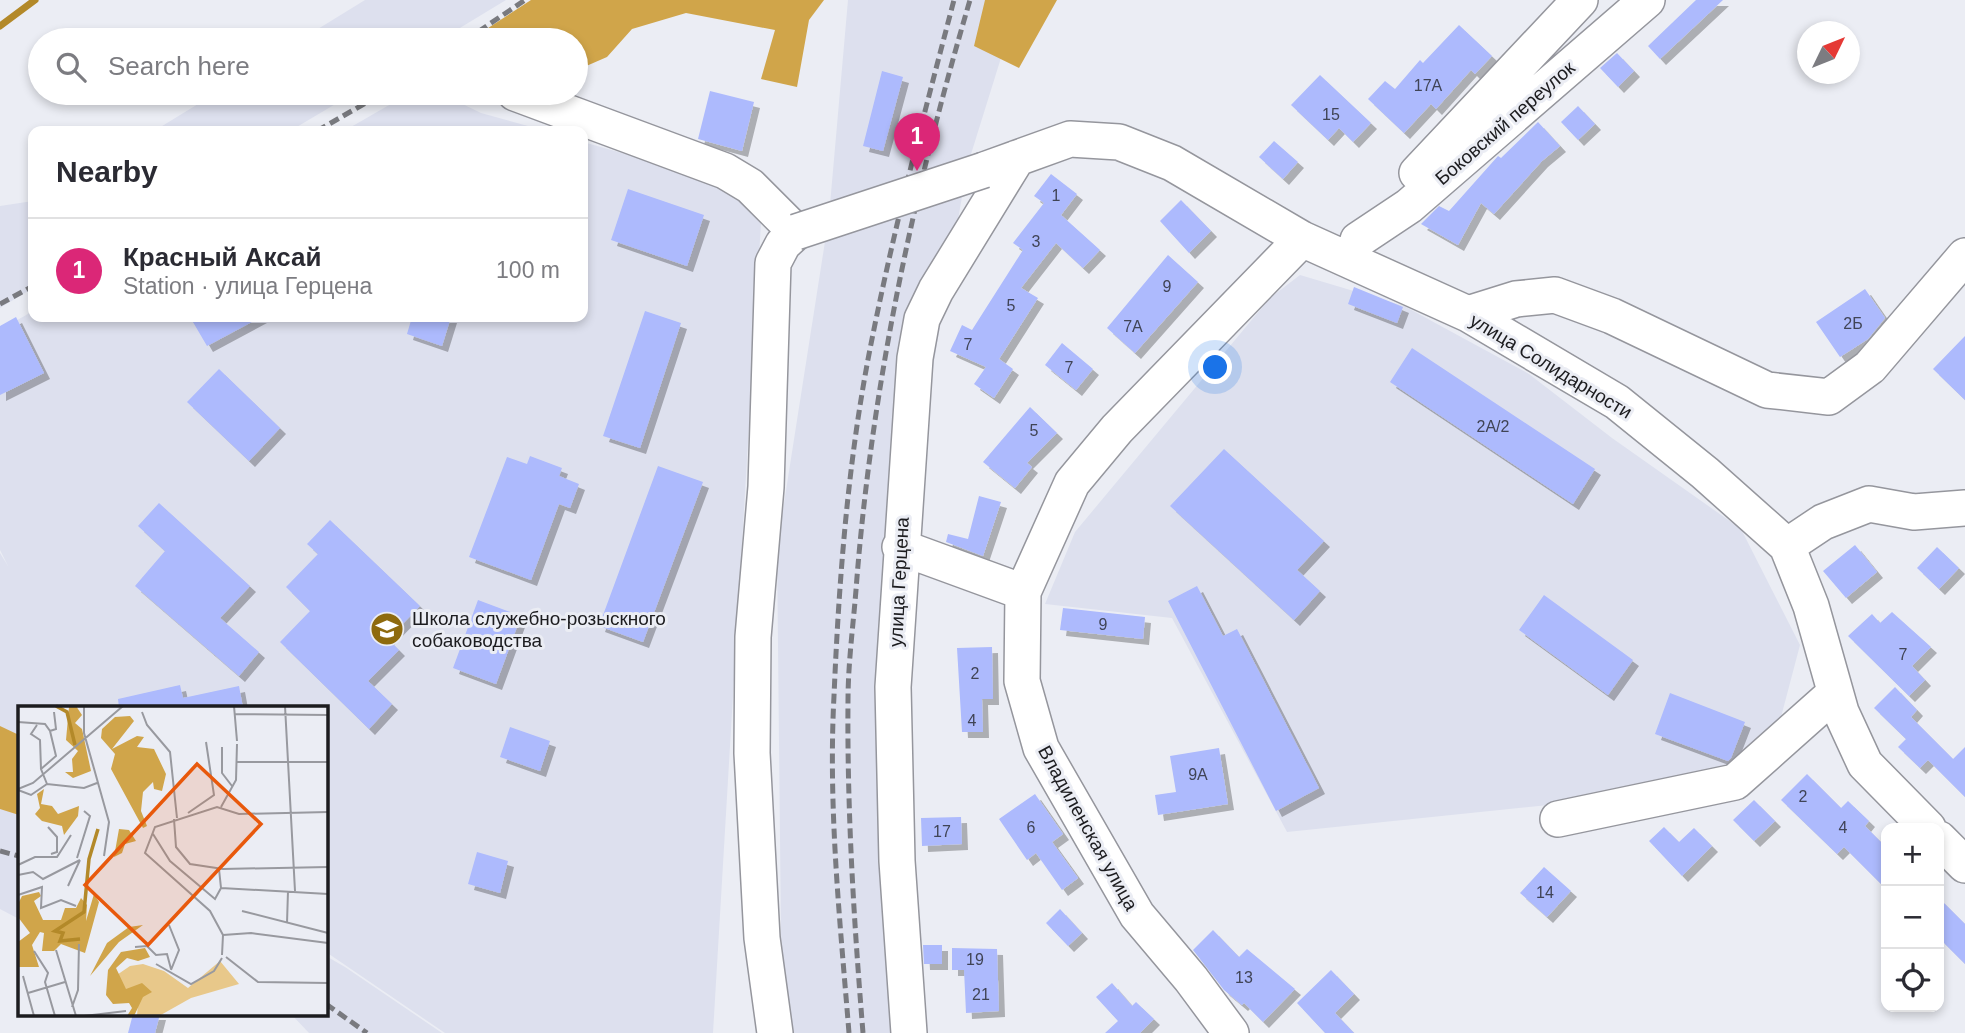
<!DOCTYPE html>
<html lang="en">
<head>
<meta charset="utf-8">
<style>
	body { margin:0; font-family:Arial,sans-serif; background:#f7f7f7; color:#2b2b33 }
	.controls { position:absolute; right:21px; bottom:21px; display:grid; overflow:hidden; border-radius:14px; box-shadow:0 4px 10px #0003 }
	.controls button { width:63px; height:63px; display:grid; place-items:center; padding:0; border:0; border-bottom:2px solid #e1e1e2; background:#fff; color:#2b2b33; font:35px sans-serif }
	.compass { position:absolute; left:1797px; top:21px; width:63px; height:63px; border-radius:50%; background:#fff; box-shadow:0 4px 10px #0003; rotate:47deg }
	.you { position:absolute; left:1216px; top:368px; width:24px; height:24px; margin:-18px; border:5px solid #fff; border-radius:50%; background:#1a73e8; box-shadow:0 0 0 10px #1a73e833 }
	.badge { display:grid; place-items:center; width:46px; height:46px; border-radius:50%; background:#db2777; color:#fff; font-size:23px; font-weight:700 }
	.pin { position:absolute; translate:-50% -58px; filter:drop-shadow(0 2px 4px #0008) }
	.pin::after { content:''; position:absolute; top:37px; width:24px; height:21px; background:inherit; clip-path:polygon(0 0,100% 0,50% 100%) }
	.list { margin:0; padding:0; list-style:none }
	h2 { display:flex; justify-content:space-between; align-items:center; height:91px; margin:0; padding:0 28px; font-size:30px }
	h2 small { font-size:23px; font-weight:400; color:#7c7c81 }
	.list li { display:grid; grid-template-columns:46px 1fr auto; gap:21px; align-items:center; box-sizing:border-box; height:105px; padding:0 28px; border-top:2px solid #e1e1e2 }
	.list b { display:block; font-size:26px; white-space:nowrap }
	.list p { margin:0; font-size:23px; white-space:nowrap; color:#7c7c81 }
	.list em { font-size:23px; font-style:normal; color:#7c7c81 }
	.icon { flex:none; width:38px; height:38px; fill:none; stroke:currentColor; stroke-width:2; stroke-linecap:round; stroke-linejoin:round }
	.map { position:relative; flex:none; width:1965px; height:1033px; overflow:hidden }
	.search { position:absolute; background:#fff; box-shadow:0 4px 10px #0003; left:28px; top:28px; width:560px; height:77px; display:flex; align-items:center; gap:18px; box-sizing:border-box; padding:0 24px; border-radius:38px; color:#7c7c81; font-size:26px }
	.panel { position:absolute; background:#fff; box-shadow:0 4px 10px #0003; left:28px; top:126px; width:560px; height:196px; border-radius:14px }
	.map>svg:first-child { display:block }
	.built { fill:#dde0ee }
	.forest { fill:#d0a54a }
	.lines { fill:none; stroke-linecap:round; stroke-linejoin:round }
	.stream { stroke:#b38929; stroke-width:7 }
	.building { fill:#adbafd; filter:url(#shadow) }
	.minor-casing { stroke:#95969d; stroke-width:38 }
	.minor { stroke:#fff; stroke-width:35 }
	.rail { stroke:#797a7f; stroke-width:5; stroke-dasharray:10 5; stroke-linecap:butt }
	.minor-bridge-casing { stroke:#95969d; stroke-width:38; stroke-linecap:butt }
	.minor-bridge { stroke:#fff; stroke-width:35 }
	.labels { text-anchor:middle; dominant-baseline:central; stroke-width:6; stroke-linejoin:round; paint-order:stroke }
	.number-label { font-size:16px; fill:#404456 }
	.street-label { font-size:19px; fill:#1c1c1f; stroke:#ebedf4 }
	.poi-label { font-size:19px; fill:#1c1c1f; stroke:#ebedf4; text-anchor:start }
	.inset-river { fill:none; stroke:#b38929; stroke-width:3.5 }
	.inset-road { fill:none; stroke:#98999f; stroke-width:2 }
	.view { fill:#e8590c; fill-opacity:0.15; stroke:#e8590c; stroke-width:3.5 }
	.inset-edge { fill:none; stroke:#1c1c1f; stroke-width:3.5 }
</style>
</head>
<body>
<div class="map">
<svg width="1965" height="1033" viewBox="0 0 1965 1033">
	<defs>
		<filter id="shadow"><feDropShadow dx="6" dy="6" stdDeviation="0" flood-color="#0004"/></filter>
	</defs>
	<rect width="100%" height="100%" fill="#ebedf4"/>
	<!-- built -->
	<path class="built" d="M 365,0 L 506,0 L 440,40 L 300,40 Z
		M 848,0 L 1019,0 L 967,167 L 902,550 L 911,1033 L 788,1033 L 781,935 L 777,548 L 829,216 Z
		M 216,93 L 354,93 L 290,131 L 154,131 Z
		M 410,93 L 440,93 L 481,113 L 546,131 L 344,131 Z
		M 583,142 L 732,184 L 761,223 L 713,1033 L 445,1033 L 326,952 L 326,708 L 19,708 L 19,919 L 0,909 L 0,553 L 8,566 L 0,550 L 0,330 L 33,311 L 33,317 L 583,317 Z
		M 33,201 L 33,288 L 0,308 L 0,206 Z
		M 1300,275 L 1404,306 L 1529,374 L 1612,438 L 1741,529 L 1800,645 L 1775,740 L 1712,788 L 1287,832 L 1172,618 L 1045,604 L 1075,532 L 1270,298 Z
		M 326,956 L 345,967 L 442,1033 L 309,1033 L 291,1014 L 326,1014 Z"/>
	<!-- forest -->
	<path class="forest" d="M 531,0 L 824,0 L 809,20 L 797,87 L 761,79 L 775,30 L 686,13 L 632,29 L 607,57 L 584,67 L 576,64 L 576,40 L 506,40 L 482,32 Z
		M 985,0 L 1057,0 L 1019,68 L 974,46 Z
		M 0,726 L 19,735 L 19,815 L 0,809 Z"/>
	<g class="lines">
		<!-- stream -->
		<path class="stream" d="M 0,26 L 35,0"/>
	</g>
	<!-- building -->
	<path class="building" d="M 1696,0 L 1723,0 L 1660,59 L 1648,46 Z
		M 1459,25 L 1492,56 L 1475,74 L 1471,70 L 1436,109 L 1431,104 L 1404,133 L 1368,99 L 1385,81 L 1395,89 L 1420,60 L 1423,63 Z
		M 1617,53 L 1634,71 L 1618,87 L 1600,68 Z
		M 882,71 L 903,77 L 883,151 L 863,146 Z
		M 1320,75 L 1371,123 L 1353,142 L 1339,128 L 1328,140 L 1291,105 Z
		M 710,91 L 754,102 L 742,151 L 698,139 Z
		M 1578,106 L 1595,124 L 1578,140 L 1561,122 Z
		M 1538,122 L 1560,146 L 1542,161 L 1494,214 L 1481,203 L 1458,245 L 1421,224 L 1439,206 L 1449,211 L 1498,156 L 1501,158 Z
		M 1274,141 L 1298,162 L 1283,179 L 1259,157 Z
		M 1051,174 L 1077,194 L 1061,215 L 1100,250 L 1083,268 L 1056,243 L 1021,288 L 1038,298 L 999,359 L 1013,369 L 994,398 L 974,384 L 986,367 L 950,351 L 962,325 L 972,330 L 1023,250 L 1013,243 L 1044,203 L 1034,196 Z
		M 628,189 L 704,215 L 687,266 L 611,240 Z
		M 1181,200 L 1211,231 L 1189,253 L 1160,221 Z
		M 1168,255 L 1198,282 L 1135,353 L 1107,328 Z
		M 1354,287 L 1403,307 L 1397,323 L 1348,304 Z
		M 1865,289 L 1885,318 L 1868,339 L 1840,357 L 1816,322 Z
		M 645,311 L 681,323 L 640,448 L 603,436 Z
		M 16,317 L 44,373 L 0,395 L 0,326 Z
		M 190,317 L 261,317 L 207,346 Z
		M 412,317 L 451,317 L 442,346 L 407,334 Z
		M 1965,336 L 1965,400 L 1933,369 Z
		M 1062,343 L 1093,369 L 1076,390 L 1045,365 Z
		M 1412,348 L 1595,469 L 1573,504 L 1390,382 Z
		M 219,369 L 280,428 L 249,461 L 187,402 Z
		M 1030,407 L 1057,433 L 1027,463 L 1032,467 L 1015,488 L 983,462 Z
		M 1224,449 L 1324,541 L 1297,570 L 1320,591 L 1294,620 L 1170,506 Z
		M 530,456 L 562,468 L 559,476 L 579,484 L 570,508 L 559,504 L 531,580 L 469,557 L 507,457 L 527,464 Z
		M 658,466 L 703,482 L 643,642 L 599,626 Z
		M 979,496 L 1001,502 L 983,556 L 946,542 L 948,534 L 968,539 Z
		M 159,503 L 250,586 L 220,618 L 259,652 L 239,676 L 135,586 L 165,551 L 138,526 Z
		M 330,520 L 420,606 L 388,639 L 399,650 L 368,681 L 392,704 L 369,729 L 280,642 L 310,611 L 286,587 L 318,554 L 307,544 Z
		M 1855,545 L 1877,572 L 1846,598 L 1823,571 Z
		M 1937,547 L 1959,568 L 1939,589 L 1917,568 Z
		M 1197,586 L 1223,636 L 1237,629 L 1319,788 L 1276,811 L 1168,601 Z
		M 1544,595 L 1633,660 L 1608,695 L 1519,630 Z
		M 478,600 L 521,616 L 496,684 L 453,668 Z
		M 1063,608 L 1145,617 L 1143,639 L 1060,630 Z
		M 1892,612 L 1931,647 L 1912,666 L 1925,680 L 1909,696 L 1848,636 L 1872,614 L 1880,623 Z
		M 992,647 L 993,699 L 982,699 L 983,732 L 962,732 L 957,648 Z
		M 180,685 L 183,698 L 239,686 L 243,708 L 119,708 L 118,699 Z
		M 1895,687 L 1917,710 L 1911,717 L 1953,759 L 1965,747 L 1965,797 L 1928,760 L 1920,768 L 1898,747 L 1906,739 L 1874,708 Z
		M 1670,693 L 1745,722 L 1731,758 L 1728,761 L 1655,734 Z
		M 510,727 L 550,741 L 540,771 L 500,757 Z
		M 1219,748 L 1228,804 L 1158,815 L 1155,795 L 1176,792 L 1170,756 Z
		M 1807,774 L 1841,808 L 1848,801 L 1869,821 L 1865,826 L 1886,847 L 1886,889 L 1844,847 L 1837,854 L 1781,800 Z
		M 1035,794 L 1063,834 L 1052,842 L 1078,878 L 1062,890 L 1036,853 L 1027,860 L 999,819 Z
		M 1754,800 L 1775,821 L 1754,841 L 1733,820 Z
		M 961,817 L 962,844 L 922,846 L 921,818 Z
		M 1664,827 L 1679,842 L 1694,828 L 1712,846 L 1682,876 L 1649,841 Z
		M 477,852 L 508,861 L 500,893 L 468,884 Z
		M 1544,867 L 1571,891 L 1547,917 L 1520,893 Z
		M 1939,898 L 1965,924 L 1965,964 L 1939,938 Z
		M 1060,909 L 1082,933 L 1068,946 L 1046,923 Z
		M 1213,930 L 1239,957 L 1247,949 L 1295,989 L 1263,1022 L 1244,1003 L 1242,1005 L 1224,990 L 1193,950 Z
		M 923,945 L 942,945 L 942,964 L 924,964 Z
		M 952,948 L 997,949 L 999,1011 L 966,1013 L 964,970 L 952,970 Z
		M 1331,970 L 1354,994 L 1335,1013 L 1354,1033 L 1325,1033 L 1297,1003 Z
		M 1112,983 L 1132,1006 L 1136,1002 L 1154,1019 L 1140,1033 L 1105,1033 L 1118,1021 L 1096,997 Z
		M 133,1014 L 160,1014 L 155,1033 L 128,1033 Z"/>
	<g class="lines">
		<defs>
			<path id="minor" d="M 515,93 L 725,171 L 750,186 L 796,232 L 783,244 L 773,263 L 766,487 L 753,637 L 752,753 L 762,938 L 775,1033
				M 984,170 L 1070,139 L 1119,142 L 1172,163 L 1302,239 L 1468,314 L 1617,402 L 1705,473 L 1787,546 L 1811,606 L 1841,712 L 1865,764 L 1928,828
				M 1417,173 L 1580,0
				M 1358,240 L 1409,206 L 1647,0
				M 1468,314 L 1516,299 L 1555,295 L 1612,316 L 1767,390 L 1829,397 L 1870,367 L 1965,256
				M 1787,546 L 1823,522 L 1869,504 L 1914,512 L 1965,508
				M 900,547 L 1023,592
				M 1558,819 L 1735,782 L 1835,693
				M 1939,839 L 1965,865
				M 909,1033 L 897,861 L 893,687 L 915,358 L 922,319 L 936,290 L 1017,158
				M 1231,1033 L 1191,979 L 1137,915 L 1041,748 L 1022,681 L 1023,592 L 1072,483 L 1117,429 L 1302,239"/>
		</defs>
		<!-- minor casing -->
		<use href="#minor" class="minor-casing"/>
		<!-- minor -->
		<use href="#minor" class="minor"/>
		<!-- rail -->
		<path class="rail" d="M 466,40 L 525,0
			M 317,131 L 383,93
			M 0,304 L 33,286
			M 0,851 L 19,856
			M 326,1004 L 367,1033
			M 849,1033 C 840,921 828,808 834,696 C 839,579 848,459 871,344 C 894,228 924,114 954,0
			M 863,1033 C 854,922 847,812 848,701 C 848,664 853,627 856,590 C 871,390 913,193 970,0"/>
		<defs>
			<path id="minor-bridge" d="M 796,232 L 984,170"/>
		</defs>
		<!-- minor-bridge casing -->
		<use href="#minor-bridge" class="minor-bridge-casing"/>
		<!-- minor-bridge -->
		<use href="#minor-bridge" class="minor-bridge"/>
	</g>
	<!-- icons -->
	<defs>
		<symbol id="school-disc" viewBox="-11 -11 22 22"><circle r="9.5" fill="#8e6a0e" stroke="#ebedf4"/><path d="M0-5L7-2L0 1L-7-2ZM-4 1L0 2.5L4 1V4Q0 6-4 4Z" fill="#fff"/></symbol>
	</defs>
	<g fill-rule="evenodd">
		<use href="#school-disc" x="368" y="610" width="38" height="38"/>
	</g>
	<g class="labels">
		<!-- number labels -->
		<g class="number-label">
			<text x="1428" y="85">17А</text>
			<text x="1331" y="114">15</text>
			<text x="1056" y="195">1</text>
			<text x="1036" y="241">3</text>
			<text x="1167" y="286">9</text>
			<text x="1011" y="305">5</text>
			<text x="1853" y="323">2Б</text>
			<text x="1133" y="326">7А</text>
			<text x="968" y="344">7</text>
			<text x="1069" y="367">7</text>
			<text x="1493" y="426">2А/2</text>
			<text x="1034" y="430">5</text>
			<text x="1103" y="624">9</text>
			<text x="1903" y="654">7</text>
			<text x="975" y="673">2</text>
			<text x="972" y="720">4</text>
			<text x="1198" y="774">9А</text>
			<text x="1803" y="796">2</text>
			<text x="1031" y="827">6</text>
			<text x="1843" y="827">4</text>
			<text x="942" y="831">17</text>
			<text x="1545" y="892">14</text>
			<text x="975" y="959">19</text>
			<text x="1244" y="977">13</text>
			<text x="981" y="994">21</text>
		</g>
		<!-- street labels -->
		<g class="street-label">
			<text transform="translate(1505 123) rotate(-41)">Боковский переулок</text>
			<text transform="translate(1551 366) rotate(31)">улица Солидарности</text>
			<text transform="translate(899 582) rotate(-87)">улица Герцена</text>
			<text transform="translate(1088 828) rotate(61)">Владиленская улица</text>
		</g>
		<!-- poi labels -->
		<g class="poi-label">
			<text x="412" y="618">Школа служебно-розыскного<tspan x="412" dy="22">собаководства</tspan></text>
		</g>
	</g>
	<!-- overview -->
	<g transform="translate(18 706)">
		<rect width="310" height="310" fill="#ebedf4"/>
		<path d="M 202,255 L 221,278 L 173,292 L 141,310 L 119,310 L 120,297 L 93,273 L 112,260 L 125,258 L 146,265 L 170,282 Z" fill="#e8c88a"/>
		<path d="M 58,0 L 64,9 L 57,17 L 64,23 L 73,65 L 55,72 L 47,66 L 55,66 L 54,53 L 60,45 L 48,34 L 51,1 ZM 112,10 L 116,15 L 94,43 L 119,30 L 126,31 L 119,41 L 136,43 L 148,68 L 144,85 L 136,83 L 135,76 L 125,86 L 123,105 L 129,120 L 125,122 L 93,63 L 97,48 L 83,32 L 84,23 L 97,11 ZM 26,83 L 23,98 L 34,100 L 40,108 L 61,100 L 60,110 L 46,129 L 44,120 L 24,115 L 17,108 L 22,102 L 19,88 ZM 101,123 L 111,124 L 118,135 L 107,138 L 104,147 L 96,151 ZM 21,186 L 23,190 L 16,195 L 25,214 L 43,214 L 47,202 L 58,202 L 63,192 L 69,199 L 68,215 L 76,188 L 81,196 L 67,247 L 43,238 L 36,245 L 24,245 L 26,227 L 22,226 L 14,239 L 21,261 L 1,261 L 0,236 L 12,227 L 0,211 L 0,198 L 4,190 ZM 125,219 L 101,236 L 72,270 L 89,237 L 111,221 ZM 127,242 L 132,251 L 120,255 L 109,252 L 98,262 L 108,283 L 124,277 L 134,286 L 125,291 L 116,310 L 109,310 L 114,302 L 111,297 L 95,298 L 88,289 L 90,264 L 103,246 Z" fill="#d0a54a"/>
		<path class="inset-river" d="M 38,0 L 49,6 L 57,39M 62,233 L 42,235 L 45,227 L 37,225 L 66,206 L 71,153 L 80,123"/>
		<path class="inset-road" d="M 66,0 L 66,27 L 91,116 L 86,150M 216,0 L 219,35M 267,0 L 277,185M 124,6 L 129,19 L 152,46 L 159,112M 217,8 L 310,9M 0,16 L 27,18 L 32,25 L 38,50 L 23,63 L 29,78M 19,19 L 13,28 L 22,34 L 23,63M 32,25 L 38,23 L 36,6M 204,41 L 204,67 L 214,80M 219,56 L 310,56M 0,83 L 15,77 L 105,0M 0,84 L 13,89 L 29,78 L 66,82 L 79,77M 203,101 L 218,74 L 219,38M 170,107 L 196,89 L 188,36M 156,113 L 158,141 L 172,158 L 205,163 L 310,161M 30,121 L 39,131 L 39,146 L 33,148M 135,128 L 152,155 L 197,193 L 203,182 L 201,163M 59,152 L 72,110 L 66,105M 0,159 L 17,151 L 39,151 L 53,129M 0,169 L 15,166 L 25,173 L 62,154M 50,180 L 62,154M 203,182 L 310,188M 0,189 L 24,181 L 23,202 L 43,194 L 58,200M 224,205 L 310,227M 269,217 L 270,185M 151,219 L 161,244 L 153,264M 205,229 L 233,227 L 310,237M 117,241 L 129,240 L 138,249 L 149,248 L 153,263M 38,244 L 58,310M 16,245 L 30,267 L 27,276 L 37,310M 204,249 L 205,229 L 192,205 L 127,147 L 137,121 L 199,101 L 221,108 L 310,106M 208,251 L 240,276 L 310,277M 138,258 L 173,278 L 196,265 L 204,252M 5,270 L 16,310M 10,287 L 47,276M 54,301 L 60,284 L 61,238M 66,310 L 108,305"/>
		<path class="view" d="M 179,58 L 243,118 L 130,239 L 67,179 Z"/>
		<rect width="310" height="310" class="inset-edge"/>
	</g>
</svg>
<div class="controls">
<button>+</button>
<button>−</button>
<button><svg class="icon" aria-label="locate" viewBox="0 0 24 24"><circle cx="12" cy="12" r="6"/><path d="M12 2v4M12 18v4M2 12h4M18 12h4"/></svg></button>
</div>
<svg class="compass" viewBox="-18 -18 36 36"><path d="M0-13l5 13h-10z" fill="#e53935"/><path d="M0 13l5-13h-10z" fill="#7c7c81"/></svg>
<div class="you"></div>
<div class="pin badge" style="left:917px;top:171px">1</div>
<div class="search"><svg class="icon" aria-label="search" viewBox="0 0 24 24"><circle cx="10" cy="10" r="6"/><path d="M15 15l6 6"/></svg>Search here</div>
<section class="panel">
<h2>Nearby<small></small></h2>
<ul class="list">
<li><span class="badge">1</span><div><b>Красный Аксай</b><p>Station · улица Герцена</p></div><em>100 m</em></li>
</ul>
</section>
</div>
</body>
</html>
